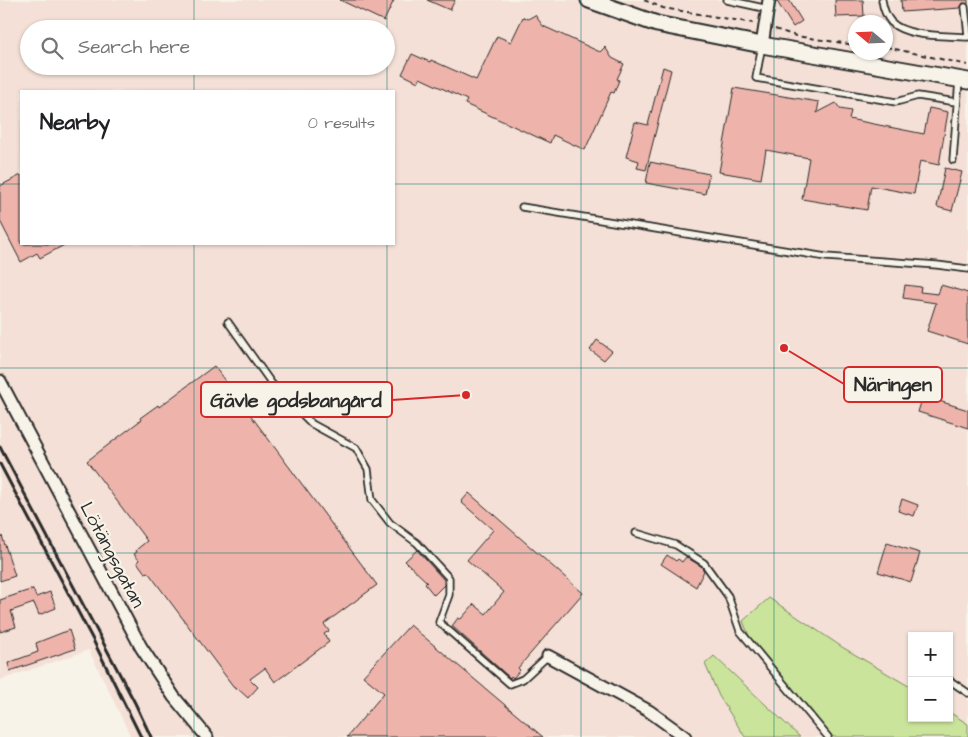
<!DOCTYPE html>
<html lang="en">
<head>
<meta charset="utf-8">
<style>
	body { margin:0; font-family:"Architects Daughter",sans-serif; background:#f6f6f6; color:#202124 }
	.controls { position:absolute; right:15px; bottom:15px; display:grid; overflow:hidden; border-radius:0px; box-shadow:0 1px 4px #0004 }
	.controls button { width:45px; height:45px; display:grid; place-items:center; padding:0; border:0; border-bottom:1px solid #e0e0e0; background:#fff; color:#202124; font:25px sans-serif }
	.compass { position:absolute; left:848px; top:15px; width:45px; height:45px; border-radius:50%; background:#fff; box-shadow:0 1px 4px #0004; rotate:289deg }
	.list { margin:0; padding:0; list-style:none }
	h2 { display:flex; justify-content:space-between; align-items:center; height:65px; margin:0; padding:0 20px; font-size:21px }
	h2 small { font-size:16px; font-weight:400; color:#757577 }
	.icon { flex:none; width:28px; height:28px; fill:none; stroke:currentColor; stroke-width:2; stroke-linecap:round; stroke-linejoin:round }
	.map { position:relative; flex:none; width:968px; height:737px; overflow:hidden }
	.search { position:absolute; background:#fff; box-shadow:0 1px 4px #0004; left:20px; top:20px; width:375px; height:55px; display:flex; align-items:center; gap:12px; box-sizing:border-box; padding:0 18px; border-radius:28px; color:#757577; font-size:19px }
	.panel { position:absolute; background:#fff; box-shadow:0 1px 4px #0004; left:20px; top:90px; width:375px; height:155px; border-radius:0px }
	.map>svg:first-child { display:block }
	.built { fill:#f4e0d6; fill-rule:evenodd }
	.green { fill:#cae49b; stroke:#7a8863 }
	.building { fill:#eeb4ab; stroke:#2b2b2b }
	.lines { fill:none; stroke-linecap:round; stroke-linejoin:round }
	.service-casing { stroke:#2b2b2b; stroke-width:9 }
	.minor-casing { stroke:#2b2b2b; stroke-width:15 }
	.secondary-casing { stroke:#2b2b2b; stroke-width:19 }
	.path { stroke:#2b2b2b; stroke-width:2; stroke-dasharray:5 4; stroke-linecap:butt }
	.service { stroke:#f7f3e8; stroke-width:5.5 }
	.minor { stroke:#f7f3e8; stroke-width:11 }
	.secondary { stroke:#f7f3e8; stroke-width:15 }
	.rail { stroke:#2b2b2b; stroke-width:3 }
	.grid { fill:none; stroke:#0f766e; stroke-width:1; stroke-opacity:0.55 }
	.labels { text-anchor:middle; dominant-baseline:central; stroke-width:4.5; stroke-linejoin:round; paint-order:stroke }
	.street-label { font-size:19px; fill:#2b2b2b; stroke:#f7f3e8 }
	.leader { fill:none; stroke:#d62828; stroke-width:2 }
	.callout-dot { fill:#d62828; stroke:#f7f3e8; stroke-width:2 }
	.callout { fill:#f7f3e8; stroke:#d62828; stroke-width:2 }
	.callout-label { font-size:20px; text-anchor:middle; font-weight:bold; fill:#2b2b2b }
</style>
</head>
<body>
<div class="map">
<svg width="968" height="737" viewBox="0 0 968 737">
	<rect width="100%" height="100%" fill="#f7f3e8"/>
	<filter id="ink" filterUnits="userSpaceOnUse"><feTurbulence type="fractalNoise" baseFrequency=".02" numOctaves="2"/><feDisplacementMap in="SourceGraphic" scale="10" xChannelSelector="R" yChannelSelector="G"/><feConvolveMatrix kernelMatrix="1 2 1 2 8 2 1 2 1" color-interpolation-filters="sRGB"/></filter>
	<g filter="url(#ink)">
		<!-- built -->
		<path class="built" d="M 0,0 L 968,0 L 968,737 L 916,737 L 843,650 L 832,641 L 769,598 L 749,636 L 833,737 L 800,737 L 714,656 L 719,696 L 745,737 L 131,737 L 89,650 L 0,680 ZM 856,22 L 886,22 L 886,52 L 856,52 ZM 29,29 L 386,29 L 386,66 L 29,66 ZM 21,91 L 394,91 L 394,244 L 21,244 ZM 912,636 L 949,636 L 949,718 L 912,718 Z"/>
		<!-- green -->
		<path class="green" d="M 769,598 L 842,647 L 912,688 L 912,718 L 949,718 L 949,712 L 968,724 L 968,737 L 833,737 L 749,636 L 743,621 Z
			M 714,656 L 800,737 L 745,737 L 719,696 L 705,664 Z"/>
		<!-- building -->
		<path class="building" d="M 340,0 L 394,0 L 384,21 Z
			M 427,0 L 455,0 L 450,10 Z
			M 776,0 L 789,0 L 802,21 L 793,27 Z
			M 835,0 L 863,0 L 864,16 L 836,17 Z
			M 901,0 L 968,0 L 968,4 L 963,3 L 960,8 L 902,12 Z
			M 535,15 L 543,26 L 600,52 L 605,47 L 612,58 L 624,64 L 617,79 L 619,80 L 614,93 L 611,92 L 585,150 L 553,135 L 550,143 L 465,104 L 467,100 L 420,78 L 418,82 L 402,74 L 412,54 L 430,62 L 431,60 L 476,80 L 497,36 L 511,42 L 523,17 L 528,19 Z
			M 663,67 L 671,70 L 646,170 L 637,168 L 639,161 L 626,157 L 635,122 L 648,125 Z
			M 734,88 L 819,102 L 817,113 L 836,103 L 840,109 L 851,111 L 849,119 L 924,134 L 929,108 L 948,112 L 939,165 L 920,161 L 914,194 L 871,186 L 867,210 L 802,199 L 809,158 L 766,150 L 761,179 L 719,172 Z
			M 650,162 L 709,174 L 705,194 L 646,183 Z
			M 945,168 L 962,172 L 952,211 L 937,207 Z
			M 21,175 L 21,244 L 66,244 L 40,258 L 37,253 L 21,262 L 0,221 L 0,186 Z
			M 905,285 L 921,287 L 920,292 L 938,294 L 941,285 L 968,293 L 968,344 L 927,331 L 936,303 L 903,298 Z
			M 597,340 L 612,351 L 604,360 L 590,350 Z
			M 214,366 L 377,585 L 324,624 L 329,631 L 324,634 L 329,642 L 275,682 L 265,668 L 250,679 L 258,687 L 248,698 L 237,688 L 236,690 L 148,572 L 145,573 L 137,562 L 139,560 L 134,554 L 137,552 L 136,550 L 147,541 L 87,461 L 141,420 L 140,418 L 158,405 L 159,407 Z
			M 923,396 L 968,410 L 968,428 L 918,412 Z
			M 469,493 L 583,593 L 518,668 L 520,670 L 513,678 L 511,676 L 510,678 L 452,626 L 458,618 L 461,619 L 474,604 L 486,614 L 504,592 L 467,560 L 493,530 L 461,502 Z
			M 902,499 L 918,505 L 914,516 L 898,511 Z
			M 0,536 L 2,536 L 15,576 L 0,581 Z
			M 887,543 L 920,553 L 911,582 L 878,572 Z
			M 417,550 L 444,580 L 444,585 L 434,595 L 425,584 L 427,582 L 405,561 Z
			M 667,555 L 676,561 L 678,559 L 682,562 L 686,557 L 701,566 L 704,571 L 696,587 L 661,564 Z
			M 33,589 L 36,597 L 50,592 L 56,608 L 39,615 L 34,603 L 11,611 L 16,627 L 0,632 L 0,600 Z
			M 410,625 L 543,737 L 347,737 L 384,693 L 363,676 Z
			M 69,630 L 75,649 L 10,671 L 8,663 L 38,652 L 36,643 Z"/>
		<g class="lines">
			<defs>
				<path id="service" d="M 727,0 L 768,9
					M 882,0 C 883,7 886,16 891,22 C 907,38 946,35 968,37
					M 965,7 L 968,35
					M 762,45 L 756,78 L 896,102 L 918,96 L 956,102
					M 953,160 L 959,80
					M 522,207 L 826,257 L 937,265 L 968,269
					M 228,322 L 272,384 L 312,424 L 356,448 L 368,469 L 372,500 L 390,523 L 417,543 L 449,578 L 449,595 L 439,622 L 510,684 L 523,679 L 548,656
					M 636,533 L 676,545 L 704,563 L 728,596 L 740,631 L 828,737
					M 949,680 L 968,693"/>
				<path id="minor" d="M 762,45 L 769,0
					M 0,381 L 141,647 L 174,697 L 207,737
					M 548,656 L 649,711 L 685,737"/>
				<path id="secondary" d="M 589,0 L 657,24 L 762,45 L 968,81"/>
			</defs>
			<!-- service casing -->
			<use href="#service" class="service-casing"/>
			<!-- minor casing -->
			<use href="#minor" class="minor-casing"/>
			<!-- secondary casing -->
			<use href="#secondary" class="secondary-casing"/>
			<!-- path -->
			<path class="path" d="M 644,0 L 663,8 L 753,23
				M 775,29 L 796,36 L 856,45
				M 886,47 L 968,65"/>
			<!-- service -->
			<use href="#service" class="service"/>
			<!-- minor -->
			<use href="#minor" class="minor"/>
			<!-- secondary -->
			<use href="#secondary" class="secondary"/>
			<!-- rail -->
			<path class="rail" d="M 0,447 L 135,703 L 151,737
				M 0,464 L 93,640 L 141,737"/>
		</g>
	</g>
	<!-- grid -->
	<path class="grid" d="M 194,0 L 194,29M 387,0 L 387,91M 581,0 L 581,737M 774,0 L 774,737M 194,66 L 194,91M 0,184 L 21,184M 394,184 L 968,184M 194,244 L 194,737M 387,244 L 387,737M 0,368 L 968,368M 0,553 L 968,553"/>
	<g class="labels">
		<!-- street labels -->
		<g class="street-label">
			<text transform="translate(112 555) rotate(62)">Lötängsgatan</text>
		</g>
	</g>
	<!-- callouts -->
	<path class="leader" d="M784 348L844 384M466 395L392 400"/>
	<g class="callout-dot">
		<circle cx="784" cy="348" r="5"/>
		<circle cx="466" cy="395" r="5"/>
	</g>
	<g class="callout">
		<rect x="844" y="367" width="98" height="35" rx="5"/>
		<rect x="201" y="382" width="191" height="35" rx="5"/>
	</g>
	<g class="callout-label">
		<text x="893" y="391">Näringen</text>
		<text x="296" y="407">Gävle godsbangård</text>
	</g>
</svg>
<div class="controls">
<button>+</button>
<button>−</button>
</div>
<svg class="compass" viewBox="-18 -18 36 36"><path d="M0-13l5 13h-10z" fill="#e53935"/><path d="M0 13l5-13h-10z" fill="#757577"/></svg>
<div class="search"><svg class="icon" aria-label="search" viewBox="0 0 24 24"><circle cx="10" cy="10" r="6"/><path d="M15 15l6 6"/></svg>Search here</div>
<section class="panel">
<h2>Nearby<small>0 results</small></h2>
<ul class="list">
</ul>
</section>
</div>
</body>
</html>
